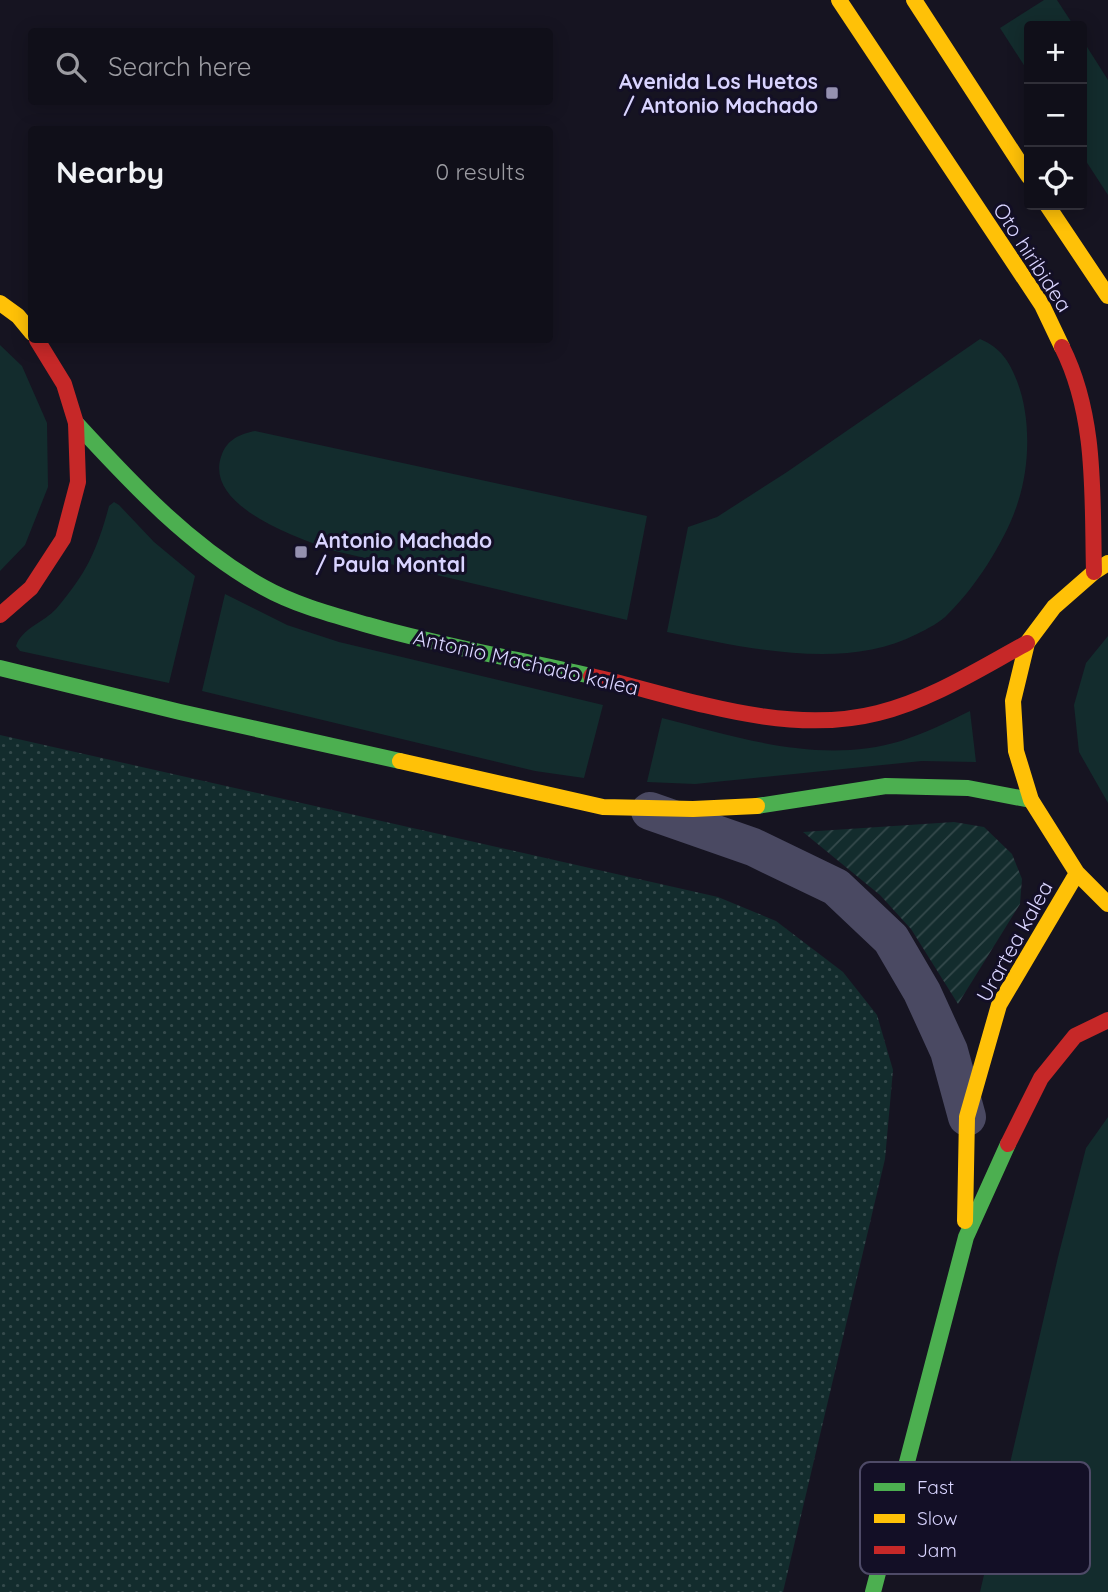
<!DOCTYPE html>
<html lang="en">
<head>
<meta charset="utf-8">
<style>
	body { margin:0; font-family:Quicksand,sans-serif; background:#1e1d26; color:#f1f3f6 }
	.controls { position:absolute; right:21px; top:21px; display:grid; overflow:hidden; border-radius:7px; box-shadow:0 4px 18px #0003 }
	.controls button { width:63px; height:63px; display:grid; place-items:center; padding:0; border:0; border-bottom:2px solid #302f38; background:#100f19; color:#f1f3f6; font:35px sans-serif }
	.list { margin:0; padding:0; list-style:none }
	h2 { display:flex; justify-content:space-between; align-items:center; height:91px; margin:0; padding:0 28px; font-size:30px }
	h2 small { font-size:23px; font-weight:400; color:#9c9ca2 }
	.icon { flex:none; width:38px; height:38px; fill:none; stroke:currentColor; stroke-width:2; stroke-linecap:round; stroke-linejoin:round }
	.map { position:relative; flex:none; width:1108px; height:1592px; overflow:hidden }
	.search { position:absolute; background:#100f19; box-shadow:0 4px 18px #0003; left:28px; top:28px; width:525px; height:77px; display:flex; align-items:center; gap:18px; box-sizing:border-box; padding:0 24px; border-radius:7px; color:#9c9ca2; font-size:26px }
	.panel { position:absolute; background:#100f19; box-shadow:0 4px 18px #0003; left:28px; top:126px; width:525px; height:217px; border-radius:7px }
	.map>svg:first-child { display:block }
	.grass { fill:#132c2d }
	.park { fill:url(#park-dots) }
	.garden { fill:url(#garden-furrows) }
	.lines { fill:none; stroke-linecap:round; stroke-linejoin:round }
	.street { stroke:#4a4962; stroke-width:38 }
	.fast { stroke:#4caf50; stroke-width:16 }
	.slow { stroke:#ffc107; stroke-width:16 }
	.jam { stroke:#c62828; stroke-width:16 }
	.poi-dot { fill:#9591b1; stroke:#130f26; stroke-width:2.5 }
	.labels { text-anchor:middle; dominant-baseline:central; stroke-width:6; stroke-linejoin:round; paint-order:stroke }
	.poi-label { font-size:21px; font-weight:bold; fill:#d9d4ff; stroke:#130f26; text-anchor:end }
	.street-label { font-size:21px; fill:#d9d4ff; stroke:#130f26 }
	.key { fill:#130f26; stroke:#4e4a67; stroke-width:2 }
	.key-label { font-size:19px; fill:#d9d4ff }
</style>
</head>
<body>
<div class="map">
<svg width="1108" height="1592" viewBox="0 0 1108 1592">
	<defs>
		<pattern id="park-dots" width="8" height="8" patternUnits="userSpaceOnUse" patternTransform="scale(1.75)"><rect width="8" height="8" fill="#132c2d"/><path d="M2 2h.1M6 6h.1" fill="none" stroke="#354a4c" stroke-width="1.8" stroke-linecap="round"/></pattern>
		<pattern id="garden-furrows" width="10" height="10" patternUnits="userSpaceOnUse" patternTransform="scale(1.75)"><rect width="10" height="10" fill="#132c2d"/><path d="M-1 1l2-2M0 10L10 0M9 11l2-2" fill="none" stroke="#354a4c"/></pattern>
	</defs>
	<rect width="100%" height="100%" fill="#161421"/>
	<!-- grass -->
	<path class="grass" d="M 1044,0 L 1057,0 L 1074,26 L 1029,26 L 1029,73 L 1000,28 Z
		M 1082,39 L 1108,80 L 1108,195 L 1082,155 Z
		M 980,339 C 1001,348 1009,361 1017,381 C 1031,417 1030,465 1018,502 C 1007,538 976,587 948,614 C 941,622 927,629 917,634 C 845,672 742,647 667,632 L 688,527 L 717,517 L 787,472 Z
		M 0,345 L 22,366 L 47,423 L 48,487 L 25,545 L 0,571 Z
		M 255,431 L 647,516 L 627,620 L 335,551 C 300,539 201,506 222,454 C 228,439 240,434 255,431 Z
		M 114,502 L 119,505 L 154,542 L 195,576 L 169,683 L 20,651 L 16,646 C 21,629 44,622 56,609 C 86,574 97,551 109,506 Z
		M 225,594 L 287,625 L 339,642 L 603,705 L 584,778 L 535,771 L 202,691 Z
		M 1108,636 L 1108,803 L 1079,752 L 1074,705 L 1086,663 Z
		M 970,711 L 976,762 L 922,761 L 695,784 L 647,782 L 662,718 C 740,738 821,765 901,741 C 925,733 948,722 970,711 Z
		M 1108,1117 L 1108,1592 L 980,1592 L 1058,1257 L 1086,1148 Z"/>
	<!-- park -->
	<path class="park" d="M 0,735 L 718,897 L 776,921 L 843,972 L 877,1015 L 893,1070 L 885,1159 L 783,1592 L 0,1592 Z"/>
	<!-- garden -->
	<path class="garden" d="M 954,822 L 984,827 L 1012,854 L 1022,879 L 1020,904 L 958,1004 L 911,929 L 880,895 L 803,832 Z"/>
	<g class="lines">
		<!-- street -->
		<path class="street" d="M 650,811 L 753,847 L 836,887 L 891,939 L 922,992 L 949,1051 L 967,1117"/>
		<!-- fast -->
		<path class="fast" d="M 76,423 C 132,484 190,546 263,587 C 295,605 333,615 368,625 C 441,646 517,659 591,676
			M 0,668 L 180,712 L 400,761
			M 757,806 L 886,786 L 968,788 L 1031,800
			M 873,1592 L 966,1237 L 1008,1144"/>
		<!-- slow -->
		<path class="slow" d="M 839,0 L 1042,305 L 1062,347
			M 914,0 L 1029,177
			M 1047,205 L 1108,296
			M 0,303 L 18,316 L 32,333
			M 1108,563 L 1094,572 L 1054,607 L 1027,643 L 1013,701 L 1016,751 L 1031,800 L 1077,873 L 1108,904
			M 400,761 L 603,807 L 693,809 L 757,806
			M 965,1221 L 967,1117 L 999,1005 L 1077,873"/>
		<!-- jam -->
		<path class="jam" d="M 1062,347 C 1097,417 1092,496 1094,572
			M 0,615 L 31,588 L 63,539 L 78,482 L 76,423 L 64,384 L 37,340
			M 591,676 C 682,697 784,737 878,713 C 931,700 979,669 1027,643
			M 1008,1144 L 1041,1078 L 1075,1036 L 1108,1020"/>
	</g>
	<!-- markers -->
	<g class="poi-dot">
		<rect x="825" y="86" width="14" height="14" rx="3.5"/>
		<rect x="294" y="545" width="14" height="14" rx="3.5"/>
	</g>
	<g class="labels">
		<!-- poi labels -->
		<g class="poi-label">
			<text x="818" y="81">Avenida Los Huetos<tspan x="818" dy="24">/ Antonio Machado</tspan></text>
			<text x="315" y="540" text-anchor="start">Antonio Machado<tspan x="315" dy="24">/ Paula Montal</tspan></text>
		</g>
		<!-- street labels -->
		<g class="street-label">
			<text transform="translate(1033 257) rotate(57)">Oto hiribidea</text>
			<text transform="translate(526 662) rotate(13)">Antonio Machado kalea</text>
			<text transform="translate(1014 941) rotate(-61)">Urartea kalea</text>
		</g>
	</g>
	<!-- legend -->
	<rect x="860" y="1462" width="230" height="112" rx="10" class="key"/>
	<rect x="874" y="1483" width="31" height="8" fill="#4caf50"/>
	<rect x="874" y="1514" width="31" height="9" fill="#ffc107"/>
	<rect x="874" y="1546" width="31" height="8" fill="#c62828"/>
	<g class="key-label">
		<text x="917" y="1494">Fast</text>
		<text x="917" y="1525">Slow</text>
		<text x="917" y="1557">Jam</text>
	</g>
</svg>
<div class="controls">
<button>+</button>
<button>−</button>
<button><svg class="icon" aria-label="locate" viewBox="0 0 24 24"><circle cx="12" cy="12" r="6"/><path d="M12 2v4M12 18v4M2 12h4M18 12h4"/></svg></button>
</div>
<div class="search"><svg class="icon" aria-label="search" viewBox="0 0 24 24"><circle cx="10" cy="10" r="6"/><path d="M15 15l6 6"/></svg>Search here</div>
<section class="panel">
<h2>Nearby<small>0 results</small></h2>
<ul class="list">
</ul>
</section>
</div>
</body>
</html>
